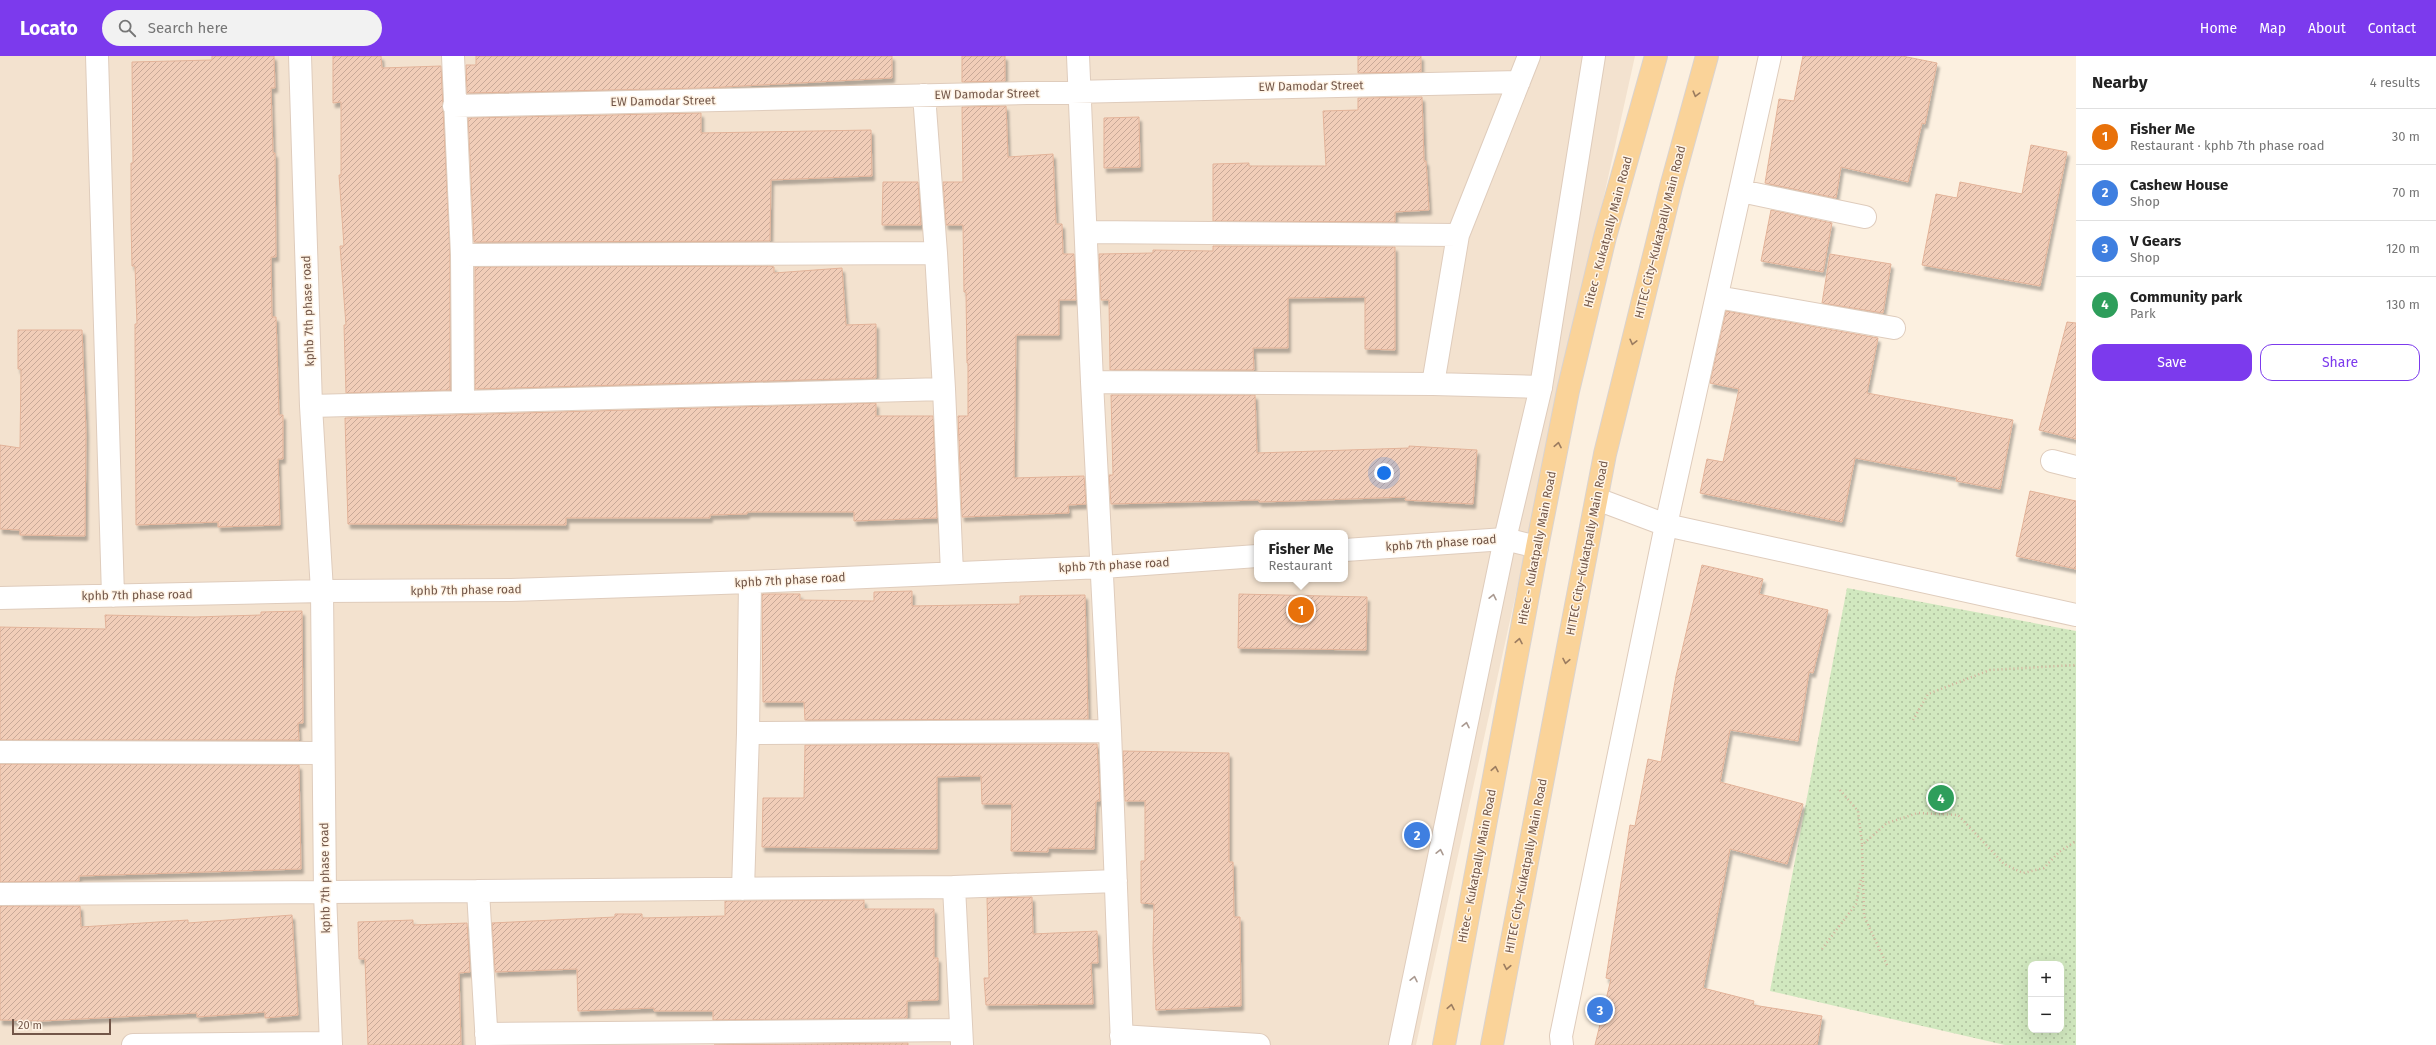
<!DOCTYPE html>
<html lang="en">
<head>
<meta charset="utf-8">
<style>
	body { margin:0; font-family:"Fira Sans",sans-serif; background:#f2f2f2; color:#222 }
	.controls { position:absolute; right:12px; bottom:12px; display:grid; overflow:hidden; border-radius:8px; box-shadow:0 4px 16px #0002 }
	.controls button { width:36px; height:36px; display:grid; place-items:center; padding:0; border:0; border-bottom:1px solid #e0e0e0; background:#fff; color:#222; font:20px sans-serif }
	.scale { position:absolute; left:12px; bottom:10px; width:99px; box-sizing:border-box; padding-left:4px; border:2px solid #725648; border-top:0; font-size:11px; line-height:14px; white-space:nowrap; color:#725648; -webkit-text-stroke:3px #fff4e6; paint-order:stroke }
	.you { position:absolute; left:1384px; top:417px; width:14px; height:14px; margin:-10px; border:3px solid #fff; border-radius:50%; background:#1a73e8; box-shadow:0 0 0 6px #1a73e833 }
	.badge { display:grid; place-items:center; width:26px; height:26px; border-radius:50%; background:#7c3aed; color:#fff; font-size:13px; font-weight:700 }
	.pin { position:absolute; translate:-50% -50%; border:2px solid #fff; box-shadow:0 1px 4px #0006 }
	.popup { position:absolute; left:1254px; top:474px; width:94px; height:52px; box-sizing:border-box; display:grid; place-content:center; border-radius:8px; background:#fff; filter:drop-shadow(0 1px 3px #0005); font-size:13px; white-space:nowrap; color:#767676 }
	.popup b { font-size:15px; color:#222 }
	.popup::after { content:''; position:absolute; left:50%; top:100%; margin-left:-8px; border:8px solid transparent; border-top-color:#fff }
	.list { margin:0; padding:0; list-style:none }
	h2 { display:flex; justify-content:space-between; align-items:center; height:52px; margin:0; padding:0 16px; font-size:17px }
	h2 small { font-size:13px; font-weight:400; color:#767676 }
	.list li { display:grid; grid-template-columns:26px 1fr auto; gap:12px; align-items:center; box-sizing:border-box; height:56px; padding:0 16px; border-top:1px solid #e0e0e0 }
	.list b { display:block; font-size:15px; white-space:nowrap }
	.list p { margin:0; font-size:13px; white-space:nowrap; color:#767676 }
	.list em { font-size:13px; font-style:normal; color:#767676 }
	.actions { display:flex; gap:8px; padding:12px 16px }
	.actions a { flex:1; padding:9px 0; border:1px solid #7c3aed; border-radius:12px; text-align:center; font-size:14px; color:#7c3aed }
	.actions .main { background:#7c3aed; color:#fff }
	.icon { flex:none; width:22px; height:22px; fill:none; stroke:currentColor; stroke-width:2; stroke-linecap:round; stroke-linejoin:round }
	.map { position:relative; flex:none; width:2076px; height:989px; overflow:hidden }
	header { display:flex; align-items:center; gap:24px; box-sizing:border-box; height:56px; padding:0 20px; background:#7c3aed; color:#fff }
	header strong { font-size:19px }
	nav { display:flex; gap:22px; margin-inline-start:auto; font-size:14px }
	.search { width:280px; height:36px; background:#f2f2f2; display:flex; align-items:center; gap:10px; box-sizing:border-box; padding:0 14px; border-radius:22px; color:#767676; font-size:15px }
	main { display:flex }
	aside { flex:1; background:#fff }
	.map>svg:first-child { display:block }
	.residential { fill:#f3e2cf; fill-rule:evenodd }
	.park { fill:url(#park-dots); fill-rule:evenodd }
	.building { fill:url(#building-hatch); stroke:#e3b399; filter:url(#shadow) }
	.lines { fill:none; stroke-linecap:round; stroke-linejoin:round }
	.minor-casing { stroke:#dfccbc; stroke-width:24 }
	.tertiary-casing { stroke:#dfccbc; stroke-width:24 }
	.primary-casing { stroke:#dad3cf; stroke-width:24 }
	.path { stroke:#d5b09c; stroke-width:2.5; stroke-dasharray:1 3; stroke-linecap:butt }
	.minor { stroke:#fff; stroke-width:22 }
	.tertiary { stroke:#fff; stroke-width:22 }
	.primary { stroke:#fad399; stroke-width:22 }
	.oneway { stroke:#9b7c60 }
	.oneway2 { stroke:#aa9a91 }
	.labels { text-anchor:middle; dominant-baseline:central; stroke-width:3; stroke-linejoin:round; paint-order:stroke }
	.street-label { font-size:12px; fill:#725648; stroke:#fff4e6 }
</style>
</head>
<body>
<header>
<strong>Locato</strong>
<div class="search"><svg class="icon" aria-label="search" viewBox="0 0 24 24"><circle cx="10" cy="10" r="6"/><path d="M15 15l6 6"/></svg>Search here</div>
<nav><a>Home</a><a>Map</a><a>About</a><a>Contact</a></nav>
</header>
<main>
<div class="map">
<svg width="2076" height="989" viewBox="0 0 2076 989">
	<defs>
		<pattern id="park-dots" width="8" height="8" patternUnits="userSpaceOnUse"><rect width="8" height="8" fill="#d1e8bf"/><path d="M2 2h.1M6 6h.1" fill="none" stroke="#aebf9d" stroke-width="1.8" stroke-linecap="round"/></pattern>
		<pattern id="building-hatch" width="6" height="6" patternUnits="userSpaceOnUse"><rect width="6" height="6" fill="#f1cdb8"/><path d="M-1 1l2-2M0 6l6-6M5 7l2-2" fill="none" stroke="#c8a998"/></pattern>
		<filter id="shadow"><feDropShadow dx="2.5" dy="4.5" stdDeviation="1" flood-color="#0004"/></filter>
	</defs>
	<rect width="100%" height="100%" fill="#fcf0e0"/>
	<!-- residential -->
	<path class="residential" d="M 0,0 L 1635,0 L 1416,989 L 0,989 ZM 1257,477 L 1345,477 L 1345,523 L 1257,523 Z"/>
	<!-- park -->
	<path class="park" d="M 1847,532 L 2076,575 L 2076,989 L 2005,989 L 1770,935 ZM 2031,908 L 2061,908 L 2061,974 L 2031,974 Z"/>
	<!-- building -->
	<path class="building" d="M 212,0 L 274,0 L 275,32 L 271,32 L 273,97 L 275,97 L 276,201 L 271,201 L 272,261 L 276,261 L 279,359 L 283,359 L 283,403 L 278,403 L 280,469 L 218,471 L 218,466 L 136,469 L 135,268 L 137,268 L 135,210 L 132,210 L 131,166 L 131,107 L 133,107 L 132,6 L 212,4 Z
		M 333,0 L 381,0 L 382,12 L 441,10 L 450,199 L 450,334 L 346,337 L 344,269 L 346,269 L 340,190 L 344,190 L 339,119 L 341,119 L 341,46 L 333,47 Z
		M 476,0 L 892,0 L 892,22 L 705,32 L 467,37 L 466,9 L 476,9 Z
		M 962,0 L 1005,0 L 1005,25 L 962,26 Z
		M 1358,0 L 1421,0 L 1421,16 L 1358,17 Z
		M 1803,0 L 1902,0 L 1937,7 L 1925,68 L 1922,67 L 1908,126 L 1841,111 L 1836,142 L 1765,127 L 1779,43 L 1794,45 Z
		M 1422,41 L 1424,105 L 1426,105 L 1429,154 L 1395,156 L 1395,166 L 1213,165 L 1213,108 L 1249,107 L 1249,110 L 1326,110 L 1323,55 L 1358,54 L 1358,42 Z
		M 1006,50 L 1008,101 L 1053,98 L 1056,168 L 1062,168 L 1063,198 L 1074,198 L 1076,244 L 1059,244 L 1059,279 L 1016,279 L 1014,422 L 1084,420 L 1086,448 L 1068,449 L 1069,457 L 962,461 L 958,360 L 968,360 L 968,307 L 967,307 L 966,236 L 964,236 L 963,169 L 946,169 L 943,126 L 963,126 L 962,51 Z
		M 701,57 L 701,77 L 871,74 L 872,120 L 771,124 L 770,185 L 474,186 L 468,62 Z
		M 1139,61 L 1140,111 L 1104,112 L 1104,62 Z
		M 2031,89 L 2067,96 L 2040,230 L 1922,209 L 1936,138 L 1957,142 L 1960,126 L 2022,138 Z
		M 883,126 L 918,126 L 921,169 L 882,169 Z
		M 1771,154 L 1832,167 L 1823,216 L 1761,205 Z
		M 1213,190 L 1395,191 L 1395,294 L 1365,293 L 1365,241 L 1288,242 L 1288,292 L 1253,292 L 1254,314 L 1110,314 L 1109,244 L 1101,244 L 1099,198 L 1153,197 L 1153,194 L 1213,195 Z
		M 1830,198 L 1891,208 L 1883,257 L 1822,247 Z
		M 770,210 L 774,211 L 774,217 L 842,212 L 846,269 L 876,268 L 876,322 L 475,333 L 475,211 Z
		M 1726,255 L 1878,282 L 1867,337 L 2013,364 L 2000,433 L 1956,425 L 1957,421 L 1855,402 L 1842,466 L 1700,437 L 1707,403 L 1723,406 L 1739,333 L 1710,327 Z
		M 2067,266 L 2076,267 L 2076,383 L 2039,374 Z
		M 18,274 L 82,274 L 86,376 L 85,480 L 20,479 L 20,474 L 0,473 L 0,389 L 20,392 L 21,313 L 18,313 Z
		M 1111,339 L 1255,339 L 1257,397 L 1409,392 L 1409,390 L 1477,394 L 1473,448 L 1405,444 L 1406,441 L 1293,445 L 1259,446 L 1259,444 L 1111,448 L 1109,419 L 1113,419 Z
		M 876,347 L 876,360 L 933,360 L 937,462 L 854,465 L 854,456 L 747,456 L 747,458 L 710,459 L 710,462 L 566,462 L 566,469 L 348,468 L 345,362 Z
		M 2030,435 L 2076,445 L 2076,513 L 2016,500 Z
		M 1702,509 L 1763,523 L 1759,538 L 1828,554 L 1813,617 L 1809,616 L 1798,685 L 1730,674 L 1720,726 L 1803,748 L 1787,808 L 1730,793 L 1703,932 L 1754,945 L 1753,949 L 1822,960 L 1817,989 L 1595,989 L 1611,923 L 1606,922 L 1630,769 L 1635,770 L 1648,703 L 1661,706 L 1676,620 Z
		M 912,535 L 912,550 L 1020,548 L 1020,540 L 1085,539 L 1088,663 L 805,664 L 804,646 L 763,646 L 762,538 L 800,538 L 800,544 L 874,545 L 874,536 Z
		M 1239,538 L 1367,541 L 1366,594 L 1238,592 Z
		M 302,555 L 303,667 L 298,667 L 299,684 L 0,684 L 0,571 L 106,573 L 105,559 L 194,561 L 261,559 L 261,556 Z
		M 1097,688 L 1100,745 L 1096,745 L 1094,793 L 1048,792 L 1048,796 L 1011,795 L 1012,748 L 982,748 L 981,720 L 937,721 L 937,793 L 762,791 L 763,742 L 804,742 L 805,689 Z
		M 1123,695 L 1229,697 L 1229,806 L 1233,806 L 1234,861 L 1240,861 L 1241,950 L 1156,954 L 1153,893 L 1154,848 L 1141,847 L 1141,805 L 1145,805 L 1145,745 L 1125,745 Z
		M 0,708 L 299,709 L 301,813 L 79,820 L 79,825 L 0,826 Z
		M 1032,841 L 1033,878 L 1097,875 L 1098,907 L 1091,907 L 1093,948 L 986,949 L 984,922 L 989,922 L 987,842 Z
		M 864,844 L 864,853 L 934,853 L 934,902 L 938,902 L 938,944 L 907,945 L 907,962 L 713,964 L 713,955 L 654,955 L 654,952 L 578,955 L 577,913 L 495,916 L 492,867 L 615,861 L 615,858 L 642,858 L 642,862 L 725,860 L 725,845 Z
		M 0,850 L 80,850 L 81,871 L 188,864 L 188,867 L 292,859 L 298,959 L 265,962 L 265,956 L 197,961 L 197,957 L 42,965 L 0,964 Z
		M 413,864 L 413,869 L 467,867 L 470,916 L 459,917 L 461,989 L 368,989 L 365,903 L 359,903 L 358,866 Z
		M 908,987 L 908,989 L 714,989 Z"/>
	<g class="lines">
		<defs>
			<path id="minor" d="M 97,0 L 113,540
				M 300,0 L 311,350 L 322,535 L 325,837 L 331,989
				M 453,0 L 462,199 L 463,346
				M 1078,0 L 1092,326 L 1110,675
				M 924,39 L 936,197
				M 454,50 L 1519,26
				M 1741,135 L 1865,161
				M 1086,176 L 1458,179
				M 462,199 L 936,197 L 944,333
				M 1717,241 L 1894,272
				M 1092,326 L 1433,328 L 1541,331
				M 1433,328 L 1458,179 L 1529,0
				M 311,350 L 944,333 L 952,517
				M 2052,405 L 2076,411
				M 1597,443 L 1666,469 L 2076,559
				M 1345,494 L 1505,483 L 1537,491
				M 0,542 L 322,535 L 511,534 L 750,526 L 1103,511 L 1257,500
				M 748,677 L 1110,675 L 1122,989
				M 0,696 L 323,697
				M 954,831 L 962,988
				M 743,833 L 748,677 L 750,526
				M 0,838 L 478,835
				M 486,978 L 961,974
				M 1121,980 L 1259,989
				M 133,989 L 331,987
				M 487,989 L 478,835 L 954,831 L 1116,825
				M 1562,989 L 1561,980 L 1666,469 L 1770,0"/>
			<path id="tertiary" d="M 1400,989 L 1505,483 L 1541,331 L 1594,0"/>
			<path id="primary" d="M 1444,989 L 1537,491 L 1568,335 L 1605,181 L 1656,0
				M 1492,989 L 1605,398 L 1671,131 L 1707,0"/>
		</defs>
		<!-- minor casing -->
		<use href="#minor" class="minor-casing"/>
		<!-- tertiary casing -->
		<use href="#tertiary" class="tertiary-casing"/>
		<!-- primary casing -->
		<use href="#primary" class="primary-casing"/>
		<!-- path -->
		<path class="path" d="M 1913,664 L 1928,638 L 1990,614 L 2076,609
			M 1840,734 L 1858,755 L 1862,788
			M 1822,893 L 1856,848 L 1861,823
			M 1887,909 L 1864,860 L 1862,789 L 1887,767 L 1918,757 L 1958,759 L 2004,808 L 2023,817 L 2044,812 L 2059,796 L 2076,785"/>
		<!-- minor -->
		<use href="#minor" class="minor"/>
		<!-- tertiary -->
		<use href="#tertiary" class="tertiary"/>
		<!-- primary -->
		<use href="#primary" class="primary"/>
	</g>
	<!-- one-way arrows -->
	<defs><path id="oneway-chevron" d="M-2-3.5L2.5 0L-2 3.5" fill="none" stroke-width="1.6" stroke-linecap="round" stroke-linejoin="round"/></defs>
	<g class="oneway">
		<use href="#oneway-chevron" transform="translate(1696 38) rotate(105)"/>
		<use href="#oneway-chevron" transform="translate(1633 286) rotate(104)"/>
		<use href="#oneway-chevron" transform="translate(1558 389) rotate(-79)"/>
		<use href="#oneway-chevron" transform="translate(1519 585) rotate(-79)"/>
		<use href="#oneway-chevron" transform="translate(1566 605) rotate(101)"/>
		<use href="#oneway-chevron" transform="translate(1495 713) rotate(-79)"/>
		<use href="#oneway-chevron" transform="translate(1507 911) rotate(101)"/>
		<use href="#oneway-chevron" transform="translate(1451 951) rotate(-79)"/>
	</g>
	<g class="oneway2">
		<use href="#oneway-chevron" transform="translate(1493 541) rotate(-78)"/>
		<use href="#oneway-chevron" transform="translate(1466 669) rotate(-78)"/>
		<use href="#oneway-chevron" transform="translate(1440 796) rotate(-78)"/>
		<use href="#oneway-chevron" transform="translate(1414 923) rotate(-78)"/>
	</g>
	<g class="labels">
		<!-- street labels -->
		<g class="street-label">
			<text transform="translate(1311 30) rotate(-1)">EW Damodar Street</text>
			<text transform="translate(987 38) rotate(-1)">EW Damodar Street</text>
			<text transform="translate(663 45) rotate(-1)">EW Damodar Street</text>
			<text transform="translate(1608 176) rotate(-75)">Hitec - Kukatpally Main Road</text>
			<text transform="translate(1660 176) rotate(-76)">HITEC City–Kukatpally Main Road</text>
			<text transform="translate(308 255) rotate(-92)">kphb 7th phase road</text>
			<text transform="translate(1441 487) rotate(-4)">kphb 7th phase road</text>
			<text transform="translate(1537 492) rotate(-79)">Hitec - Kukatpally Main Road</text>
			<text transform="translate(1587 492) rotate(-79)">HITEC City–Kukatpally Main Road</text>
			<text transform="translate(1114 509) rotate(-3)">kphb 7th phase road</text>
			<text transform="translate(790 524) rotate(-3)">kphb 7th phase road</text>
			<text transform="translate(466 534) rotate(-1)">kphb 7th phase road</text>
			<text transform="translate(137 539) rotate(-1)">kphb 7th phase road</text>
			<text transform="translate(1477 810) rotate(-79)">Hitec - Kukatpally Main Road</text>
			<text transform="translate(1526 810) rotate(-79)">HITEC City–Kukatpally Main Road</text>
			<text transform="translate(325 822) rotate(-91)">kphb 7th phase road</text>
		</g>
	</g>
</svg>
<div class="controls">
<button>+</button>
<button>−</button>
</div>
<div class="scale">20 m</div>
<div class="you"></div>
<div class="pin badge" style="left:1301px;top:554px;background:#e8710a">1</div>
<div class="popup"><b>Fisher Me</b>Restaurant</div>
<div class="pin badge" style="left:1417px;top:779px;background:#3f7fe0">2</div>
<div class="pin badge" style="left:1600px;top:954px;background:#3f7fe0">3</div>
<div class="pin badge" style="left:1941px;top:742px;background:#2e9e5b">4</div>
</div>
<aside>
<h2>Nearby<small>4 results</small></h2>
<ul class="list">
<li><span class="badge" style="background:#e8710a">1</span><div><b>Fisher Me</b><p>Restaurant · kphb 7th phase road</p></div><em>30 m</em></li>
<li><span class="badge" style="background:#3f7fe0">2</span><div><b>Cashew House</b><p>Shop</p></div><em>70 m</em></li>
<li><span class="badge" style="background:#3f7fe0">3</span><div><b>V Gears</b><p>Shop</p></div><em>120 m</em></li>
<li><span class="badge" style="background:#2e9e5b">4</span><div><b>Community park</b><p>Park</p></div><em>130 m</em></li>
</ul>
<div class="actions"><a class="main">Save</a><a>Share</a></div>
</aside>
</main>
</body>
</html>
